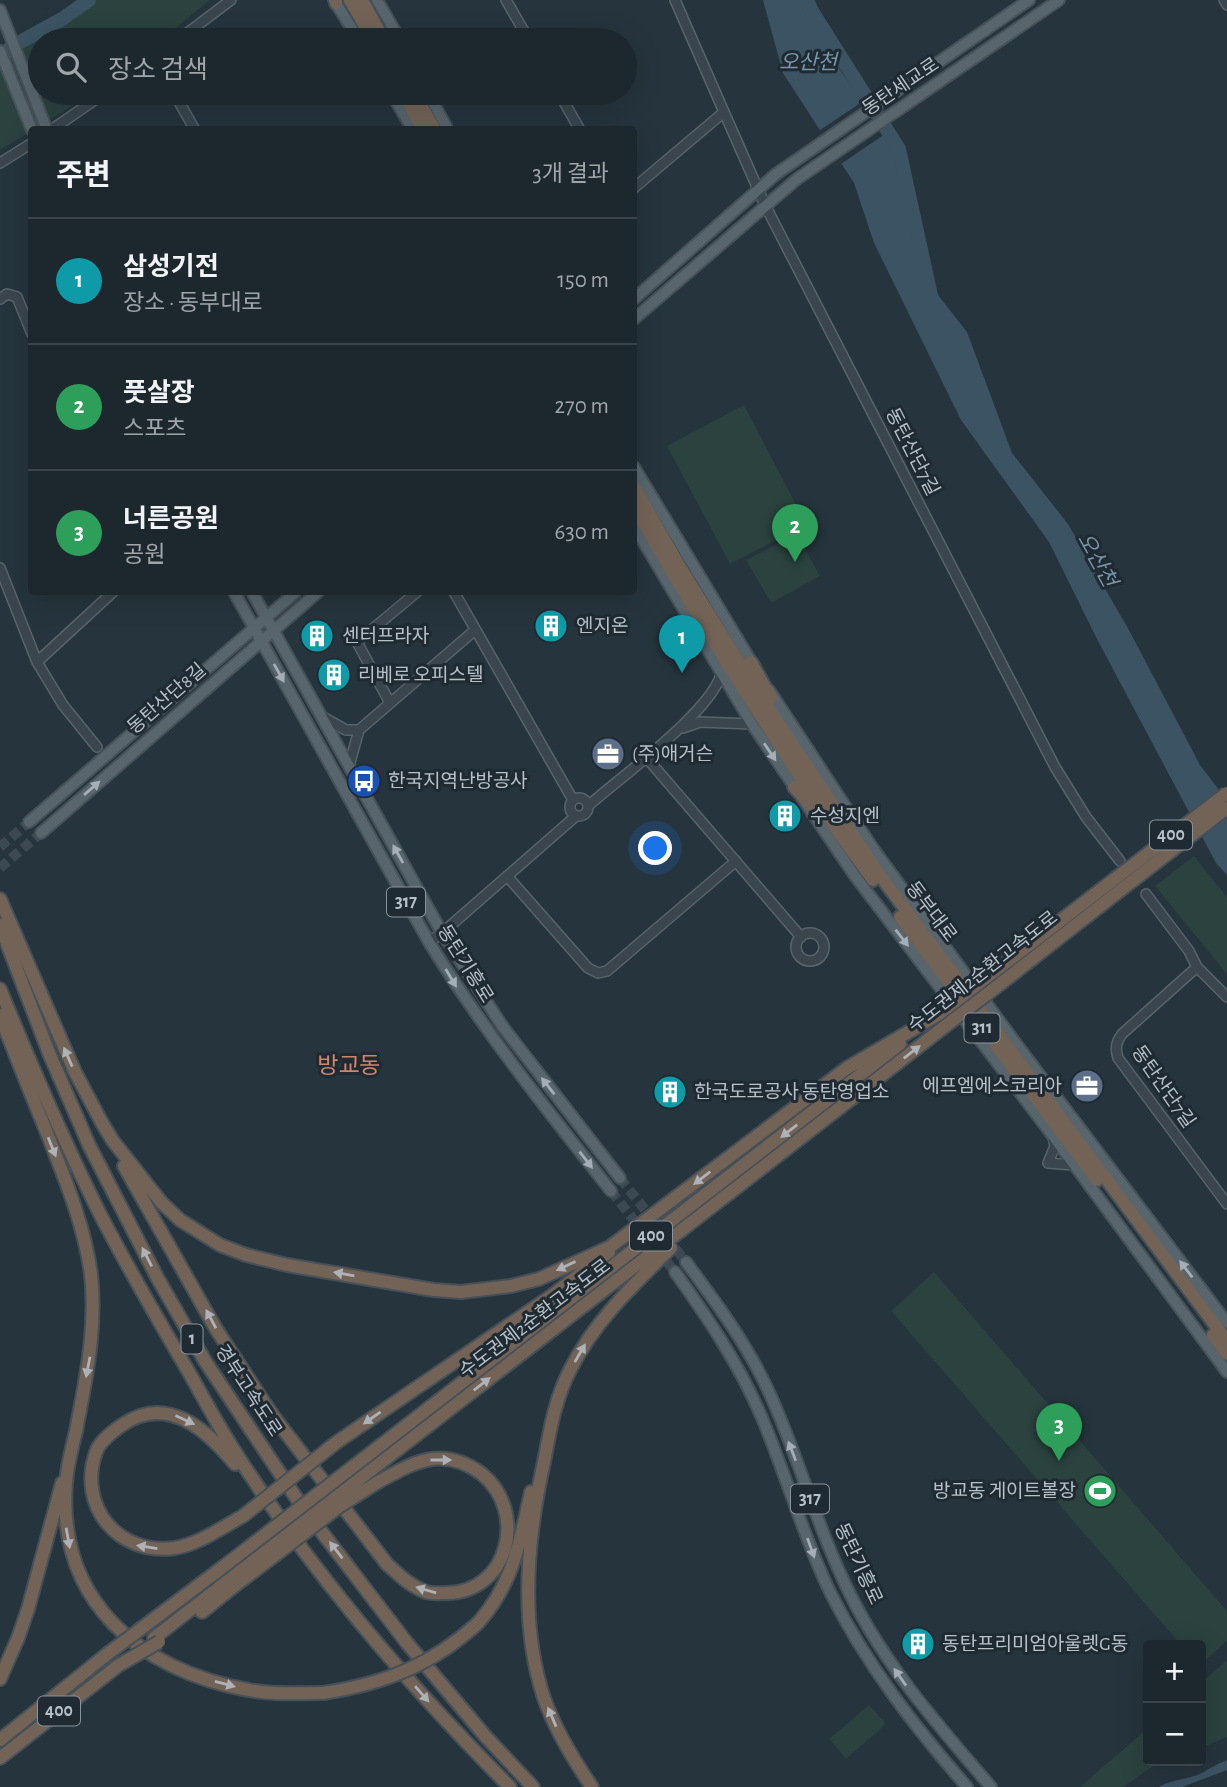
<!DOCTYPE html>
<html lang="ko">
<head>
<meta charset="utf-8">
<style>
	body { margin:0; font-family:"Alegreya Sans","Noto Sans KR",sans-serif; background:#29333a; color:#f1f3f6 }
	.controls { position:absolute; right:21px; bottom:21px; display:grid; overflow:hidden; border-radius:7px; box-shadow:0 7px 28px #0002 }
	.controls button { width:63px; height:63px; display:grid; place-items:center; padding:0; border:0; border-bottom:2px solid #3a444a; background:#1c272e; color:#f1f3f6; font:35px sans-serif }
	.you { position:absolute; left:656px; top:849px; width:24px; height:24px; margin:-18px; border:5px solid #fff; border-radius:50%; background:#1a73e8; box-shadow:0 0 0 10px #1a73e833 }
	.badge { display:grid; place-items:center; width:46px; height:46px; border-radius:50%; background:#ea580c; color:#fff; font-size:23px; font-weight:700 }
	.pin { position:absolute; translate:-50% -58px; filter:drop-shadow(0 2px 4px #0008) }
	.pin::after { content:''; position:absolute; top:37px; width:24px; height:21px; background:inherit; clip-path:polygon(0 0,100% 0,50% 100%) }
	.list { margin:0; padding:0; list-style:none }
	h2 { display:flex; justify-content:space-between; align-items:center; height:91px; margin:0; padding:0 28px; font-size:30px }
	h2 small { font-size:23px; font-weight:400; color:#a0a5aa }
	.list li { display:grid; grid-template-columns:46px 1fr auto; gap:21px; align-items:center; box-sizing:border-box; height:126px; padding:0 28px; border-top:2px solid #3a444a }
	.list b { display:block; font-size:26px; white-space:nowrap }
	.list p { margin:0; font-size:23px; white-space:nowrap; color:#a0a5aa }
	.list em { font-size:23px; font-style:normal; color:#a0a5aa }
	.icon { flex:none; width:38px; height:38px; fill:none; stroke:currentColor; stroke-width:2; stroke-linecap:round; stroke-linejoin:round }
	.map { position:relative; flex:none; width:1227px; height:1787px; overflow:hidden }
	.search { position:absolute; background:#1c272e; box-shadow:0 7px 28px #0002; left:28px; top:28px; width:609px; height:77px; display:flex; align-items:center; gap:18px; box-sizing:border-box; padding:0 24px; border-radius:38px; color:#a0a5aa; font-size:26px }
	.panel { position:absolute; background:#1c272e; box-shadow:0 7px 28px #0002; left:28px; top:126px; width:609px; height:469px; border-radius:7px }
	.map>svg:first-child { display:block }
	.green { fill:#2b423f }
	.water { fill:#3b5363 }
	.pier { fill:#26343d }
	.lines { fill:none; stroke-linecap:round; stroke-linejoin:round }
	.river { stroke:#3b5363; stroke-width:14 }
	.major-tunnel { stroke:#3c4952; stroke-width:10; stroke-dasharray:10 5; stroke-linecap:butt }
	.minor-casing { stroke:#58636b; stroke-width:12 }
	.major-casing { stroke:#465159; stroke-width:14 }
	.highway-casing { stroke:#455058; stroke-width:16 }
	.minor { stroke:#3a454d; stroke-width:9 }
	.major { stroke:#58656d; stroke-width:10 }
	.highway { stroke:#736357; stroke-width:12 }
	.highway-bridge-casing { stroke:#455058; stroke-width:16; stroke-linecap:butt }
	.highway-bridge { stroke:#736357; stroke-width:12 }
	.oneway { fill:#a3aeb6 }
	.oneway2 { fill:#acb2b7 }
	.labels { text-anchor:middle; dominant-baseline:central; stroke-width:6; stroke-linejoin:round; paint-order:stroke }
	.shield { fill:#1f2a32; stroke:#89939b; stroke-width:2 }
	.shield-label { font-size:18px; font-weight:bold; fill:#b6c0c8 }
	.street-label { font-size:19px; fill:#b6c0c8; stroke:#1f2a32 }
	.poi-label { font-size:19px; fill:#b6c0c8; stroke:#1f2a32; text-anchor:start }
	.water-label { font-size:21px; font-style:italic; fill:#7896aa; stroke:#1f2a32 }
	.quarter-label { font-size:23px; fill:#cf856b; stroke:#1f2a32 }
</style>
</head>
<body>
<div class="map">
<svg width="1227" height="1787" viewBox="0 0 1227 1787">
	<rect width="100%" height="100%" fill="#26343d"/>
	<!-- green -->
	<path class="green" d="M 87,0 L 210,0 L 161,40 L 40,40 L 40,93 L 90,93 L 69,108 L 0,150 L 0,52 L 24,40 Z
		M 744,405 L 806,524 L 730,564 L 667,446 Z
		M 797,534 L 820,576 L 771,603 L 746,560 Z
		M 1194,856 L 1227,897 L 1227,974 L 1155,886 Z
		M 934,1272 L 1227,1611 L 1227,1641 L 1201,1664 L 1201,1645 L 1181,1645 L 891,1311 Z
		M 1227,1660 L 1227,1737 L 1201,1748 L 1201,1683 Z
		M 869,1705 L 886,1724 L 846,1759 L 829,1739 Z
		M 1148,1728 L 1148,1761 L 1167,1761 L 1153,1766 L 1123,1787 L 1080,1787 Z"/>
	<!-- water -->
	<path class="water" d="M 763,0 L 815,0 L 839,68 L 893,146 L 927,281 L 967,332 L 1012,453 L 1068,524 L 1130,632 L 1200,765 L 1227,800 L 1227,875 L 1216,863 L 1097,639 L 1049,542 L 961,420 L 874,243 L 854,183 L 783,73 Z
		M 1227,1760 L 1227,1770 L 1182,1787 L 1159,1787 C 1172,1779 1187,1780 1202,1773 C 1210,1768 1217,1764 1227,1760 Z"/>
	<!-- pier -->
	<path class="pier" d="M 865,100 L 888,132 L 838,166 L 817,132 Z"/>
	<g class="lines">
		<!-- river -->
		<path class="river" d="M 805,0 L 899,149 L 932,300
			M 0,59 L 11,47 L 62,19 L 89,0"/>
		<!-- major-tunnel -->
		<path class="major-tunnel" d="M 0,847 L 29,822
			M 0,868 L 41,833
			M 620,1178 L 686,1262
			M 611,1191 L 675,1272"/>
		<defs>
			<path id="minor" d="M 506,0 L 529,40
				M 1224,0 L 1227,5
				M 178,40 L 231,0
				M 174,93 L 195,130
				M 559,93 L 580,130
				M 724,112 L 765,205 L 1055,767 L 1086,817 L 1120,861
				M 51,130 L 105,93
				M 0,163 L 32,143
				M 634,188 L 724,112 L 675,0
				M 0,299 L 7,294 L 17,297 L 32,334
				M 0,568 L 37,662 L 63,705 L 97,747
				M 454,592 L 573,800
				M 37,662 L 113,592
				M 390,703 L 357,642 L 417,592
				M 323,717 L 346,730 L 359,730
				M 683,728 L 700,722 L 752,724
				M 645,756 L 801,937
				M 349,766 L 359,730 L 475,630
				M570 807a9 9 0 1 1 18 0a9 9 0 1 1-18 0Z
				M 588,806 C 622,776 708,714 721,675
				M 507,876 L 588,968 L 598,973 L 607,971 L 736,861
				M 1146,894 L 1189,951 L 1197,967 L 1227,997
				M796 947a14 14 0 1 1 28 0a14 14 0 1 1-28 0Z
				M 429,942 L 442,933 L 576,816
				M 1197,967 L 1122,1034 C 1116,1042 1115,1048 1118,1058 L 1227,1204
				M 1053,1137 L 1055,1146 L 1048,1163 L 1074,1165"/>
			<path id="major" d="M 334,0 L 359,40
				M 377,0 L 400,40
				M 0,10 L 47,130
				M 0,51 L 32,130
				M 391,93 L 413,130
				M 428,93 L 448,130
				M 634,299 L 776,174 L 1029,0
				M 634,319 L 797,179 L 1059,0
				M 634,467 L 755,668
				M 634,526 L 752,724 L 855,876 L 1053,1136 L 1227,1372
				M 234,592 L 429,942 C 483,1030 547,1110 611,1191
				M 252,592 L 442,933 L 503,1027 L 620,1178
				M 769,690 L 874,850 L 1017,1045 L 1227,1323
				M 29,822 L 296,592
				M 41,833 L 318,592
				M 686,1262 C 718,1305 752,1351 773,1401 C 801,1465 819,1532 850,1594 C 886,1667 939,1726 991,1787
				M 675,1272 C 708,1318 740,1366 762,1418 C 786,1475 803,1536 830,1592 C 866,1664 914,1726 967,1787"/>
			<path id="highway" d="M 336,0 L 336,3
				M 350,0 L 373,40
				M 362,0 L 384,40
				M 403,93 L 423,130
				M 414,93 L 435,130
				M 634,487 L 683,572 L 757,691 L 879,874 L 1227,1341
				M 634,506 C 707,634 785,761 873,880
				M 751,662 L 771,698
				M 794,787 L 816,810
				M 0,899 L 75,1072 L 102,1123 L 113,1141 L 161,1202 L 180,1220 L 220,1245 L 246,1255 L 287,1265 L 434,1290 L 461,1292 L 511,1286 L 539,1279 L 610,1247 L 847,1068 L 939,1014
				M 900,917 L 1097,1180
				M 0,925 L 49,1053 L 89,1145 L 158,1279 L 205,1361 L 301,1505 L 407,1643 L 486,1737 L 533,1787
				M 978,984 L 1116,878
				M 0,989 C 31,1065 64,1142 101,1216 C 128,1268 157,1318 187,1369 C 202,1395 216,1422 232,1447 C 310,1570 407,1684 510,1787
				M 986,995 L 1122,889
				M 0,1015 C 15,1054 31,1094 47,1133 C 65,1179 84,1224 91,1274 C 97,1328 86,1378 76,1431 C 72,1448 67,1466 66,1483 C 57,1601 140,1671 249,1690 C 273,1695 298,1693 323,1693
				M 124,1166 L 216,1329 L 273,1416 L 387,1564 C 399,1575 410,1586 426,1592 C 432,1594 440,1593 447,1593 C 509,1592 528,1512 482,1474 C 467,1463 450,1457 432,1459 C 412,1462 395,1473 378,1482
				M 1213,1335 L 1227,1354
				M 337,1442 L 550,1297 L 609,1252
				M 363,1459 L 900,1044
				M 235,1464 C 206,1429 167,1394 122,1425 C 112,1432 100,1441 96,1452 C 77,1506 118,1556 175,1548 C 199,1544 221,1528 243,1516
				M 370,1471 C 562,1321 756,1174 948,1024
				M 202,1612 L 233,1587
				M 478,1623 C 513,1584 520,1542 531,1492
				M 142,1628 L 219,1570
				M 154,1638 L 229,1580
				M 0,1679 L 18,1638 L 28,1609 L 62,1483
				M 0,1740 L 106,1655
				M 0,1758 L 119,1665
				M 592,1787 C 573,1759 555,1730 544,1698 C 519,1623 527,1538 544,1462 C 550,1430 555,1399 570,1370 C 594,1322 633,1285 671,1248"/>
		</defs>
		<!-- minor casing -->
		<use href="#minor" class="minor-casing"/>
		<!-- major casing -->
		<use href="#major" class="major-casing"/>
		<!-- highway casing -->
		<use href="#highway" class="highway-casing"/>
		<!-- minor -->
		<use href="#minor" class="minor"/>
		<!-- major -->
		<use href="#major" class="major"/>
		<!-- highway -->
		<use href="#highway" class="highway"/>
		<defs>
			<path id="highway-bridge" d="M 1116,878 L 1227,793
				M 1122,889 L 1227,808
				M 939,1014 L 978,984
				M 948,1024 L 986,995
				M 243,1516 L 337,1442
				M 219,1570 L 363,1459
				M 229,1580 L 370,1471
				M 233,1587 L 340,1506 L 378,1482
				M 106,1655 L 142,1628
				M 119,1665 L 159,1642
				M 323,1693 C 384,1684 432,1665 478,1623"/>
		</defs>
		<!-- highway-bridge casing -->
		<use href="#highway-bridge" class="highway-bridge-casing"/>
		<!-- highway-bridge -->
		<use href="#highway-bridge" class="highway-bridge"/>
	</g>
	<!-- one-way arrows -->
	<defs><path id="oneway-solid" d="M-6-.8H1V-3.2L6.5 0L1 3.2V.8H-6Z" transform="scale(1.75)"/></defs>
	<g class="oneway">
		<use href="#oneway-solid" transform="translate(279 673) rotate(61)"/>
		<use href="#oneway-solid" transform="translate(770 752) rotate(56)"/>
		<use href="#oneway-solid" transform="translate(92 788) rotate(-41)"/>
		<use href="#oneway-solid" transform="translate(398 854) rotate(-119)"/>
		<use href="#oneway-solid" transform="translate(902 938) rotate(52)"/>
		<use href="#oneway-solid" transform="translate(451 978) rotate(59)"/>
		<use href="#oneway-solid" transform="translate(548 1086) rotate(-128)"/>
		<use href="#oneway-solid" transform="translate(586 1160) rotate(52)"/>
		<use href="#oneway-solid" transform="translate(1186 1269) rotate(-127)"/>
		<use href="#oneway-solid" transform="translate(792 1451) rotate(-111)"/>
		<use href="#oneway-solid" transform="translate(811 1548) rotate(70)"/>
		<use href="#oneway-solid" transform="translate(900 1677) rotate(-125)"/>
	</g>
	<g class="oneway2">
		<use href="#oneway-solid" transform="translate(912 1052) rotate(-38)"/>
		<use href="#oneway-solid" transform="translate(68 1057) rotate(-114)"/>
		<use href="#oneway-solid" transform="translate(789 1131) rotate(142)"/>
		<use href="#oneway-solid" transform="translate(52 1147) rotate(68)"/>
		<use href="#oneway-solid" transform="translate(702 1178) rotate(142)"/>
		<use href="#oneway-solid" transform="translate(147 1257) rotate(-117)"/>
		<use href="#oneway-solid" transform="translate(566 1266) rotate(155)"/>
		<use href="#oneway-solid" transform="translate(344 1274) rotate(-170)"/>
		<use href="#oneway-solid" transform="translate(211 1319) rotate(-118)"/>
		<use href="#oneway-solid" transform="translate(580 1353) rotate(-60)"/>
		<use href="#oneway-solid" transform="translate(88 1367) rotate(101)"/>
		<use href="#oneway-solid" transform="translate(482 1384) rotate(-38)"/>
		<use href="#oneway-solid" transform="translate(372 1418) rotate(145)"/>
		<use href="#oneway-solid" transform="translate(185 1420) rotate(25)"/>
		<use href="#oneway-solid" transform="translate(441 1460)"/>
		<use href="#oneway-solid" transform="translate(68 1538) rotate(80)"/>
		<use href="#oneway-solid" transform="translate(147 1547) rotate(-171)"/>
		<use href="#oneway-solid" transform="translate(336 1550) rotate(-128)"/>
		<use href="#oneway-solid" transform="translate(426 1590) rotate(-164)"/>
		<use href="#oneway-solid" transform="translate(225 1684) rotate(15)"/>
		<use href="#oneway-solid" transform="translate(422 1694) rotate(49)"/>
		<use href="#oneway-solid" transform="translate(552 1717) rotate(-113)"/>
	</g>
	<!-- icons -->
	<defs>
		<symbol id="building-disc" viewBox="-11 -11 22 22"><circle r="9.5" fill="#0f9aa8" stroke="#1f2a32"/><path d="M-4-6H4V6H1V3H-1V6H-4ZM-2.5-4.3h1.7v1.8h-1.7ZM.8-4.3h1.7v1.8H.8ZM-2.5-1h1.7V.8h-1.7ZM.8-1h1.7V.8H.8Z" fill="#fff"/></symbol>
		<symbol id="office-disc" viewBox="-11 -11 22 22"><circle r="9.5" fill="#5c6f8a" stroke="#1f2a32"/><path d="M-6-3h4V-5.5h4V-3h4V5H-6ZM-1-4.5V-3h2v-1.5ZM-6 0V1H6V0Z" fill="#fff"/></symbol>
		<symbol id="bus-disc" viewBox="-11 -11 22 22"><circle r="9.5" fill="#1a4fb4" stroke="#1f2a32"/><path d="M-5-6H5V4H4V6H2V4H-2V6H-4V4H-5ZM-3.5-4V0h7V-4ZM-3.5 1.2v1.5H-2V1.2ZM2 1.2v1.5H3.5V1.2Z" fill="#fff"/></symbol>
		<symbol id="stadium-disc" viewBox="-11 -11 22 22"><circle r="9.5" fill="#2e9e5b" stroke="#1f2a32"/><path d="M0-5a6.5 5 0 1 0 0 10a6.5 5 0 1 0 0-10ZM-3.5-1.8h7v3.6h-7Z" fill="#fff"/></symbol>
	</defs>
	<g fill-rule="evenodd">
		<use href="#building-disc" x="532" y="607" width="38" height="38"/>
		<use href="#building-disc" x="298" y="617" width="38" height="38"/>
		<use href="#building-disc" x="315" y="656" width="38" height="38"/>
		<use href="#office-disc" x="589" y="735" width="38" height="38"/>
		<use href="#bus-disc" x="345" y="762" width="38" height="38"/>
		<use href="#building-disc" x="766" y="797" width="38" height="38"/>
		<use href="#office-disc" x="1068" y="1067" width="38" height="38"/>
		<use href="#building-disc" x="651" y="1073" width="38" height="38"/>
		<use href="#stadium-disc" x="1081" y="1472" width="38" height="38"/>
		<use href="#building-disc" x="899" y="1625" width="38" height="38"/>
	</g>
	<g class="labels">
		<!-- shield labels -->
		<g class="shield">
			<rect x="1150" y="820.5" width="42" height="29" rx="5"/>
			<rect x="387" y="887.5" width="38" height="29" rx="5"/>
			<rect x="964.5" y="1013.5" width="35" height="29" rx="5"/>
			<rect x="630" y="1221.5" width="42" height="29" rx="5"/>
			<rect x="181.5" y="1324.5" width="21" height="29" rx="5"/>
			<rect x="791" y="1484.5" width="38" height="29" rx="5"/>
			<rect x="38" y="1696.5" width="42" height="29" rx="5"/>
		</g>
		<g class="shield-label">
			<text x="1171" y="835">400</text>
			<text x="406" y="902">317</text>
			<text x="982" y="1028">311</text>
			<text x="651" y="1236">400</text>
			<text x="192" y="1339">1</text>
			<text x="810" y="1499">317</text>
			<text x="59" y="1711">400</text>
		</g>
		<!-- street labels -->
		<g class="street-label">
			<text transform="translate(901 87) rotate(-34)">동탄세교로</text>
			<text transform="translate(912 452) rotate(63)">동탄산단7길</text>
			<text transform="translate(167 699) rotate(-41)">동탄산단8길</text>
			<text transform="translate(931 912) rotate(53)">동부대로</text>
			<text transform="translate(465 964) rotate(58)">동탄기흥로</text>
			<text transform="translate(983 972) rotate(-38)">수도권제2순환고속도로</text>
			<text transform="translate(1163 1087) rotate(55)">동탄산단7길</text>
			<text transform="translate(535 1319) rotate(-37)">수도권제2순환고속도로</text>
			<text transform="translate(248 1391) rotate(57)">경부고속도로</text>
			<text transform="translate(858 1564) rotate(65)">동탄기흥로</text>
		</g>
		<!-- poi labels -->
		<g class="poi-label">
			<text x="576" y="626">엔지온</text>
			<text x="342" y="636">센터프라자</text>
			<text x="358" y="675">리베로 오피스텔</text>
			<text x="632" y="754">(주)애거슨</text>
			<text x="388" y="781">한국지역난방공사</text>
			<text x="810" y="816">수성지엔</text>
			<text x="1062" y="1086" text-anchor="end">에프엠에스코리아</text>
			<text x="694" y="1092">한국도로공사 동탄영업소</text>
			<text x="1076" y="1491" text-anchor="end">방교동 게이트볼장</text>
			<text x="942" y="1644">동탄프리미엄아울렛G동</text>
		</g>
		<!-- water labels -->
		<g class="water-label">
			<text x="808" y="62">오산천</text>
			<text transform="translate(1097 560) rotate(61)">오산천</text>
		</g>
		<!-- quarter labels -->
		<g class="quarter-label">
			<text x="349" y="1066">방교동</text>
		</g>
	</g>
</svg>
<div class="controls">
<button>+</button>
<button>−</button>
</div>
<div class="you"></div>
<div class="pin badge" style="left:682px;top:673px;background:#0f9aa8">1</div>
<div class="pin badge" style="left:795px;top:562px;background:#2e9e5b">2</div>
<div class="pin badge" style="left:1059px;top:1461px;background:#2e9e5b">3</div>
<div class="search"><svg class="icon" aria-label="search" viewBox="0 0 24 24"><circle cx="10" cy="10" r="6"/><path d="M15 15l6 6"/></svg>장소 검색</div>
<section class="panel">
<h2>주변<small>3개 결과</small></h2>
<ul class="list">
<li><span class="badge" style="background:#0f9aa8">1</span><div><b>삼성기전</b><p>장소 · 동부대로</p></div><em>150 m</em></li>
<li><span class="badge" style="background:#2e9e5b">2</span><div><b>풋살장</b><p>스포츠</p></div><em>270 m</em></li>
<li><span class="badge" style="background:#2e9e5b">3</span><div><b>너른공원</b><p>공원</p></div><em>630 m</em></li>
</ul>
</section>
</div>
</body>
</html>
